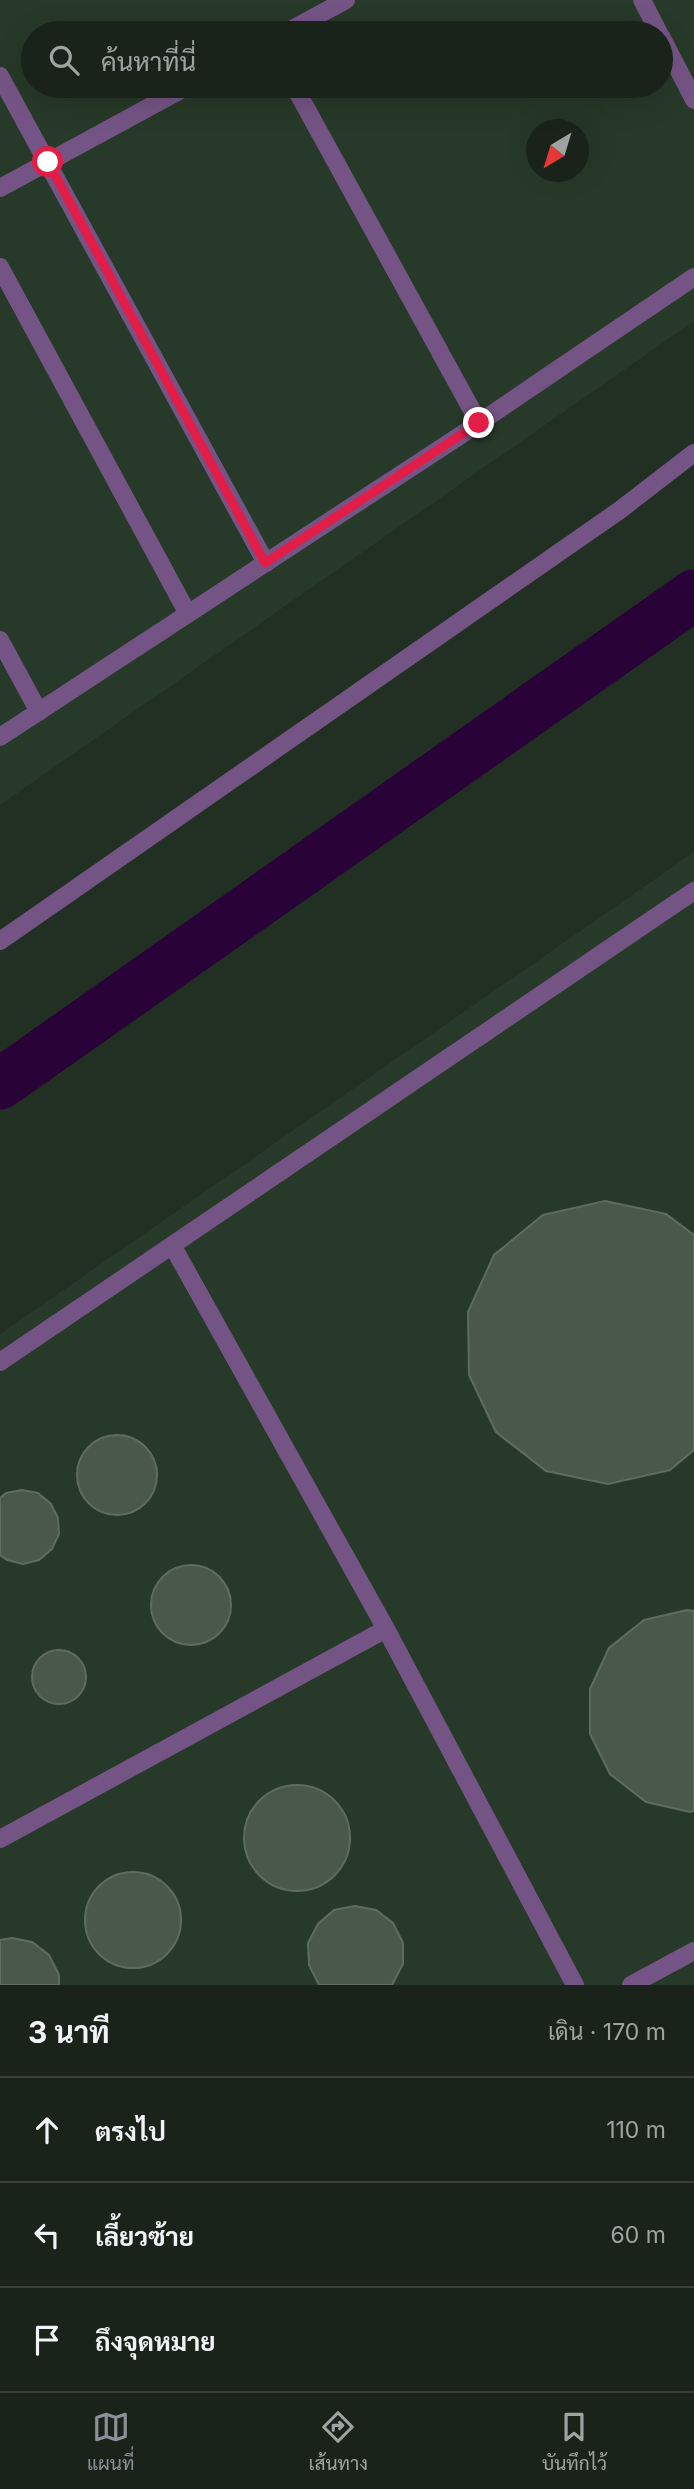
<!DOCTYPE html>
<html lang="th">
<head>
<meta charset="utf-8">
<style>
	body { margin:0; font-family:Inter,Sarabun,sans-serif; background:#232b23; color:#f1f3f6 }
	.compass { position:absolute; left:526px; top:119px; width:63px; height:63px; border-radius:50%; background:#1a231a; box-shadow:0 7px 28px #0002; rotate:218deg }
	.stop { position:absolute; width:21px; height:21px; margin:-16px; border:5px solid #e11d48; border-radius:50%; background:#fff }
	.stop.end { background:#e11d48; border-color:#fff; box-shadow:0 2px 7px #0008 }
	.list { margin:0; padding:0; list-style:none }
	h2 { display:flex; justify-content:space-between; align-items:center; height:91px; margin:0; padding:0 28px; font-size:30px }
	h2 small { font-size:23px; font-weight:400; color:#9fa4a2 }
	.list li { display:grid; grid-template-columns:46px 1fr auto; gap:21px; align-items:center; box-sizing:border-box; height:105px; padding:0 28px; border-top:2px solid #384039 }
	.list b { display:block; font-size:26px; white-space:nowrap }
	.list em { font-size:23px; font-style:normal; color:#9fa4a2 }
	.icon { flex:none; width:38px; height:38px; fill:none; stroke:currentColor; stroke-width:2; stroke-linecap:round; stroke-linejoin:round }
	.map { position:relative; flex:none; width:694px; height:1985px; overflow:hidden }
	.search { position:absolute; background:#1a231a; box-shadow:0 7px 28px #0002; left:21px; right:21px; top:21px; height:77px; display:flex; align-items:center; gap:18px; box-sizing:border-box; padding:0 24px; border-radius:38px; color:#9fa4a2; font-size:26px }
	.sheet { height:406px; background:#1a231a }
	nav { display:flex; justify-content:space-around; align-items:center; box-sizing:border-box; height:98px; border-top:2px solid #384039; background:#1a231a; font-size:19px; color:#9fa4a2 }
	nav a { display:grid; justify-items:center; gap:4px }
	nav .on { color:#8c9099 }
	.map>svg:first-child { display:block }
	.built { fill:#273929; fill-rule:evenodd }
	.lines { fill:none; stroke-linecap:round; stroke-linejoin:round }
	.river { stroke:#290238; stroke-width:51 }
	.building { fill:#4a584b; stroke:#5e6c5f; stroke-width:2 }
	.minor { stroke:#745484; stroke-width:18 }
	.route { stroke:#e11d48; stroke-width:9 }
</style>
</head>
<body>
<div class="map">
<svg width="694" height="1985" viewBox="0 0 694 1985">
	<rect width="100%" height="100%" fill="#222f23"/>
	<!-- built -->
	<path class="built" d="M 0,0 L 694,0 L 694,321 L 0,805 ZM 33,33 L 661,33 L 661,86 L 33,86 ZM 536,130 L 578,130 L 578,172 L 536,172 Z
		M 694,852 L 694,1985 L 0,1985 L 0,1334 Z"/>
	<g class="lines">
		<!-- river -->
		<path class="river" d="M 0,1084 L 694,595"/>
	</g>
	<!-- building -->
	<path class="building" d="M 605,1201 L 666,1214 L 694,1235 L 694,1450 L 670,1470 L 608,1484 L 546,1471 L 496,1432 L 469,1375 L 468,1312 L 494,1255 L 543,1215 Z
		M77 1475a40 40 0 1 1 80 0a40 40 0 1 1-80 0Z
		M 22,1490 L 38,1493 L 51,1504 L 58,1518 L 59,1534 L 52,1549 L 39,1560 L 23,1564 L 7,1560 L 0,1555 L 0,1498 L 6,1493 Z
		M151 1605a40 40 0 1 1 80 0a40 40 0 1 1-80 0Z
		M 687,1610 L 694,1611 L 694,1811 L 690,1812 L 646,1802 L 610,1774 L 590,1734 L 590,1689 L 609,1648 L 644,1620 Z
		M32 1677a27 27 0 1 1 54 0a27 27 0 1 1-54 0Z
		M244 1838a53 53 0 1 1 106 0a53 53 0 1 1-106 0Z
		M85 1920a48 48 0 1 1 96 0a48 48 0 1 1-96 0Z
		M 355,1906 L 376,1910 L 393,1923 L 403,1943 L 403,1964 L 392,1985 L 319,1985 L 309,1965 L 308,1943 L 318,1924 L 334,1910 Z
		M 12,1938 L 32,1942 L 49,1955 L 59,1975 L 59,1985 L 0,1985 L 0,1940 Z"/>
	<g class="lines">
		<!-- minor -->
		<path class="minor" d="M 642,0 L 659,33
			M 285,33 L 346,0
			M 661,36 L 694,100
			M 0,76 L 266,563
			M 294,86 L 479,423
			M 0,188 L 188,86
			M 0,267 L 188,614
			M 0,640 L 39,712
			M 0,737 L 467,431 L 694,277
			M 0,941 L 620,510 L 694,453
			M 172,1245 L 386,1629 L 575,1985
			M 0,1362 L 694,891
			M 0,1839 L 386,1629
			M 631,1985 L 694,1951"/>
	</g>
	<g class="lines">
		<!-- route -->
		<path class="route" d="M 48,162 L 265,563 L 479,423"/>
	</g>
</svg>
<svg class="compass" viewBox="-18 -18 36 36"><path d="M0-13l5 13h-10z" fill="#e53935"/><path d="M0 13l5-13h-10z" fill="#9fa4a2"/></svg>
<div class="stop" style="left:48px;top:162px"></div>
<div class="stop end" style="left:479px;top:423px"></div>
<div class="search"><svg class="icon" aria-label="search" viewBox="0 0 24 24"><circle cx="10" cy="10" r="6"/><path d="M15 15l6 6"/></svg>ค้นหาที่นี่</div>
</div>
<section class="sheet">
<h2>3 นาที<small>เดิน · 170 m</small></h2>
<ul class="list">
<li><svg class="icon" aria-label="ahead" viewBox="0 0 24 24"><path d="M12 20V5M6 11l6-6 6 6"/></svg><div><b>ตรงไป</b></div><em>110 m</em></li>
<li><svg class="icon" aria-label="left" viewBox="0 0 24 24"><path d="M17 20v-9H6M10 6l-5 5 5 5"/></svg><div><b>เลี้ยวซ้าย</b></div><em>60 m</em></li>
<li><svg class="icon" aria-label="arrive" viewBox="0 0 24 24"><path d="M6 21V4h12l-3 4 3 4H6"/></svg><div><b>ถึงจุดหมาย</b></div></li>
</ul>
</section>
<nav>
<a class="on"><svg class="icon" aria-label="map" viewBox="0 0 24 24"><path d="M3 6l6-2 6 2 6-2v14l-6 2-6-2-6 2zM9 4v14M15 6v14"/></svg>แผนที่</a>
<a><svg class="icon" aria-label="directions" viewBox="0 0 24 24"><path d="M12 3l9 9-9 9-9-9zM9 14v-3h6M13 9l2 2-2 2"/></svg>เส้นทาง</a>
<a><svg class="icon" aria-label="saved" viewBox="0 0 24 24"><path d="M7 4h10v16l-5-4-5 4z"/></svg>บันทึกไว้</a>
</nav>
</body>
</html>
